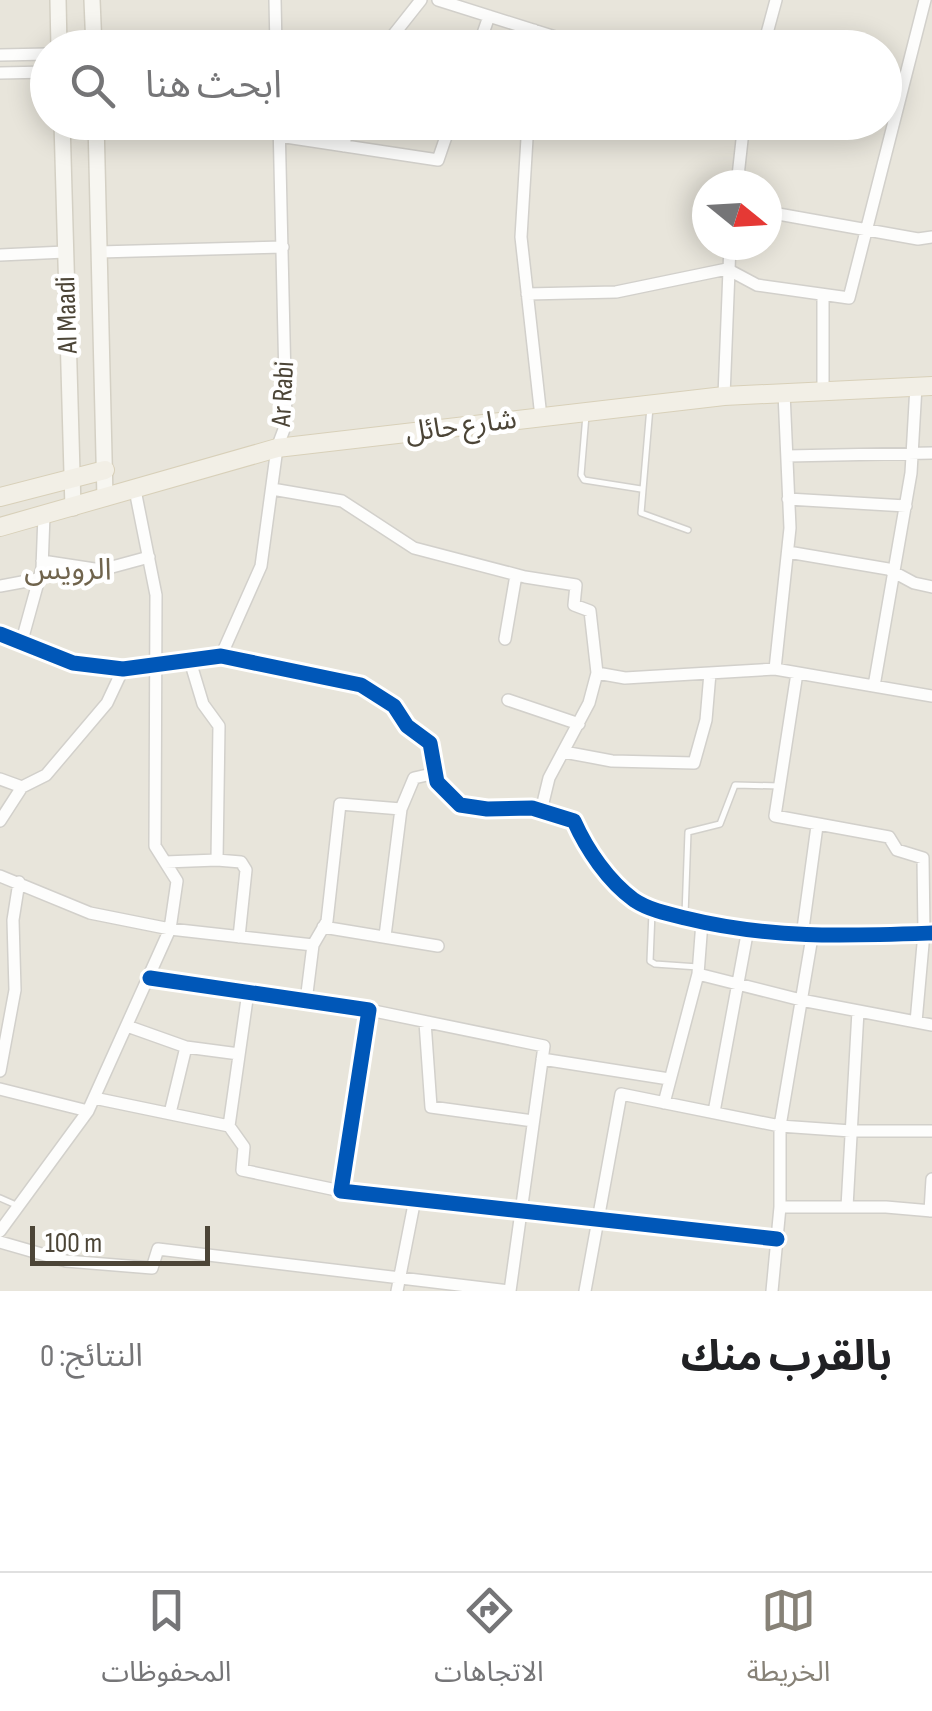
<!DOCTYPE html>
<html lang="ar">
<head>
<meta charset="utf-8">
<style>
	body { margin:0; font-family:"Sofia Sans Condensed","Noto Sans Arabic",sans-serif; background:#f2f2f2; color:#202124; direction:rtl }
	.compass { position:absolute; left:692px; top:170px; width:90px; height:90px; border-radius:50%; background:#fff; box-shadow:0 5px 25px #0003; rotate:108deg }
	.scale { position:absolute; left:30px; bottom:25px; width:180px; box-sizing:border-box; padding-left:10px; border:5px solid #4c4537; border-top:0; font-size:28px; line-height:35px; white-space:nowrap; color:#4c4537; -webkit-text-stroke:8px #fff; paint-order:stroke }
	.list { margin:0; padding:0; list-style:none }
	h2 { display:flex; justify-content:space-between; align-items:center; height:130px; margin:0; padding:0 40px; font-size:42px }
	h2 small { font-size:32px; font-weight:400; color:#757577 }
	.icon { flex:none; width:55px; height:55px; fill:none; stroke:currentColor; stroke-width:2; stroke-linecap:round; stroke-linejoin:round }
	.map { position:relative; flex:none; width:932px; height:1291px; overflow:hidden; direction:ltr }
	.search { position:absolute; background:#fff; box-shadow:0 5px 25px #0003; left:30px; right:30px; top:30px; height:110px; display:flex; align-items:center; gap:25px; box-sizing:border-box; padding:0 35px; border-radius:55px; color:#757577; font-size:38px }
	.sheet { height:280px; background:#fff }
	nav { display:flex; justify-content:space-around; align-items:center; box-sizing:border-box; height:140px; border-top:2px solid #e0e0e0; background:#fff; font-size:28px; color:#757577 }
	nav a { display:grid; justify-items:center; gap:5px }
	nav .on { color:#878277 }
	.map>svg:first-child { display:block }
	.residential { fill:#e8e5db; fill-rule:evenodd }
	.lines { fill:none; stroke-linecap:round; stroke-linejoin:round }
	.lane-casing { stroke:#d2d0cb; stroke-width:8 }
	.street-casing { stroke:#d2d0cb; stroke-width:14 }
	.secondary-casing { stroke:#d4d0c4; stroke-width:18 }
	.primary-casing { stroke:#d8d0b9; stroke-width:20 }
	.lane { stroke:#fdfdfc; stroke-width:5 }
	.street { stroke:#fdfdfc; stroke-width:11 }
	.secondary { stroke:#f7f6f1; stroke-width:15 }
	.primary { stroke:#f2efe6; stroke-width:18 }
	.cycleway-casing { stroke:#fff; stroke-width:21 }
	.cycleway { stroke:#0057b8; stroke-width:15 }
	.labels { text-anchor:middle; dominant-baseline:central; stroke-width:9; stroke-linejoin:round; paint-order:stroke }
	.street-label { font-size:28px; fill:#4c4537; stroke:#fff }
	.neighbourhood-label { font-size:30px; fill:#70644d; stroke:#fff }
</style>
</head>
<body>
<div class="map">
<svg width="932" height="1291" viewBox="0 0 932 1291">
	<rect width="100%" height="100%" fill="#f4f3ee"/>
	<!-- residential -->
	<path class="residential" d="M 0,0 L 932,0 L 932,1291 L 0,1291 ZM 48,48 L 884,48 L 884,122 L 48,122 ZM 707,185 L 767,185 L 767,245 L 707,245 Z"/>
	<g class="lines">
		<defs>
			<path id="lane" d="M 650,407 L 641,513 L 688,530
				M 586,415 L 581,475 L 584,480 L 641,489
				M 652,912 L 650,961 L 655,964 L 698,967
				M 685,915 L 688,832 L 720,824 L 735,785 L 780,786
				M 0,1198 L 16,1205"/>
			<path id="street" d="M 275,0 L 276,48
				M 438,0 L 590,48
				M 383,48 L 421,0
				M 478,48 L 489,16
				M 533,48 L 534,30
				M 763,48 L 776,0
				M 0,55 L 48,54
				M 0,73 L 48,72
				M 528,122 L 521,237 L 541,417
				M 279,136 L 438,160 L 451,122
				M 344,146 L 348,122
				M 737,185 L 744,122
				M 767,212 L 918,239 L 932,237
				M 99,252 L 283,247
				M 0,255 L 65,252
				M 527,294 L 616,292 L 727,269 L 757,285 L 849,298 L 925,0
				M 823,391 L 823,297
				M 724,396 L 730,245
				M 787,456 L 932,453
				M 272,489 L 342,501 L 414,548 L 525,577 L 576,585 L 574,605 L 590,611 L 597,673 L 589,703 L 549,778 L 541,811
				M 788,499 L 906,506
				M 788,552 L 888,569 L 914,583 L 932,587
				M 42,561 L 101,570 L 149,557
				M 0,586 L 38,579
				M 0,634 L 73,663 L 123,669 L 221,656 L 361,685 L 394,706 L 407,726 L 430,743 L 437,782 L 460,805 L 487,809 L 532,808 L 574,821 C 587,850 608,881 634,900 C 649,910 668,914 685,918 C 770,939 846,936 932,933
				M 505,639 L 516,575
				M 21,644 L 42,568 L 44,515
				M 221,656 L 261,566 L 277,448 L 286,424 L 279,122
				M 775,669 L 790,528 L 784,393
				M 597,673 L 625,678 L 775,669 L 932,696
				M 797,673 L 775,816 L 889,837 L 897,850 L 923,858 L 924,933 L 916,1022
				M 874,686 L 911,473 L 916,386
				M 508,700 L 579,724
				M 564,752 L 612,761 L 694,763 L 706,720 L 710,673
				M 0,779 L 22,787
				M 0,821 L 22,787 L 46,775 L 107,703 L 123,669
				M 217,860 L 241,862 L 246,870 L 239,937
				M 165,862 L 217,860 L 219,726 L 203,704 L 190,661
				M 0,876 L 90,913 L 170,929 L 313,945 L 306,1001
				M 323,927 L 438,946
				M 385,936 L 401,809 L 414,778 L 436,773
				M 802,936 L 817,826
				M 313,945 L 327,921 L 340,804 L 401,809
				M 698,974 L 801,1000 L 932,1025
				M 150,978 L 369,1010 L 341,1191 L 777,1239
				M 369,1010 L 544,1046 L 510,1291
				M 425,1022 L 431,1107 L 533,1121
				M 127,1026 L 186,1047 L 239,1054
				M 542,1059 L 669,1079
				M 0,1071 L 15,990 L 13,920 L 19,882
				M 0,1089 L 88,1111
				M 94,1098 L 229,1126 L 244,1147 L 242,1170 L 341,1191
				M 664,1103 L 698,974 L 702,922
				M 714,1112 L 748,929
				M 170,1113 L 186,1047
				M 229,1126 L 248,992
				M 780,1207 L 886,1207 L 932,1211
				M 847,1207 L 858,1011
				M 930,1211 L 932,1179
				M 0,1231 L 88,1111 L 170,929 L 177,881 L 155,846 L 156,595 L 135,490
				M 0,1242 L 66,1261 L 152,1268 L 158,1249 L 509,1291
				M 397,1291 L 415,1199
				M 585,1291 L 621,1094 L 780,1126 L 851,1131 L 932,1131
				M 772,1291 L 780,1207 L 780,1126 L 812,937"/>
			<path id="secondary" d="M 58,0 L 59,48
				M 92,0 L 94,48
				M 62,122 L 73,508
				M 96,122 L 105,498"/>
			<path id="primary" d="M 0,497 L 105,470
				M 0,527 L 277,448 L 724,396 L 932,386"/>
		</defs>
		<!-- lane casing -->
		<use href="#lane" class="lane-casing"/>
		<!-- street casing -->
		<use href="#street" class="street-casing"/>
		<!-- secondary casing -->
		<use href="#secondary" class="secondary-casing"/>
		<!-- primary casing -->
		<use href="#primary" class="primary-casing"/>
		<!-- lane -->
		<use href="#lane" class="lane"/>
		<!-- street -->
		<use href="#street" class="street"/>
		<!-- secondary -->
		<use href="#secondary" class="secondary"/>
		<!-- primary -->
		<use href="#primary" class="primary"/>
		<defs>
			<path id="cycleway" d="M 0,634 L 73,663 L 123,669 L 221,656 L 361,685 L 394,706 L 407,726 L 430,743 L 437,782 L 460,805 L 487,809 L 532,808 L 574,821 C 587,850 608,881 634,900 C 649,910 668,914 685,918 C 770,939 846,936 932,933
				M 150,978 L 369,1010 L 341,1191 L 777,1239"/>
		</defs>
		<!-- cycleway casing -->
		<use href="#cycleway" class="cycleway-casing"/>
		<!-- cycleway -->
		<use href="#cycleway" class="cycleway"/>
	</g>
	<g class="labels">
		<!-- street labels -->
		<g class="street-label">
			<text transform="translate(67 315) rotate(-92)">Al Maadi</text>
			<text transform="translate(283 394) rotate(-87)">Ar Rabi</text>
			<text transform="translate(461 426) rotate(-7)">شارع حائل</text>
		</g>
		<!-- neighbourhood labels -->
		<g class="neighbourhood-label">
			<text x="68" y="570">الرويس</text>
		</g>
	</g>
</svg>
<svg class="compass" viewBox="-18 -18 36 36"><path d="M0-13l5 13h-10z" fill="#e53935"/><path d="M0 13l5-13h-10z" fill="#757577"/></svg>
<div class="scale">100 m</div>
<div class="search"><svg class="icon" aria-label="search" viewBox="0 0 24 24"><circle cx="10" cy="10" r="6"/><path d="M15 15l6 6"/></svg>ابحث هنا</div>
</div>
<section class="sheet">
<h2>بالقرب منك<small>النتائج: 0</small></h2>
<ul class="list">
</ul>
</section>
<nav>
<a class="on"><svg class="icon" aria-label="map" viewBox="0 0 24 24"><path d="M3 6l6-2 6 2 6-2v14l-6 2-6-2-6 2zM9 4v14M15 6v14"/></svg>الخريطة</a>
<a><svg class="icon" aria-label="directions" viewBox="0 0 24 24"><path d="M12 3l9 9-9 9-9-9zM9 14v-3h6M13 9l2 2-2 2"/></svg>الاتجاهات</a>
<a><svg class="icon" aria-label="saved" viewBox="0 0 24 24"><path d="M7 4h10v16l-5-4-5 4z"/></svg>المحفوظات</a>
</nav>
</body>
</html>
